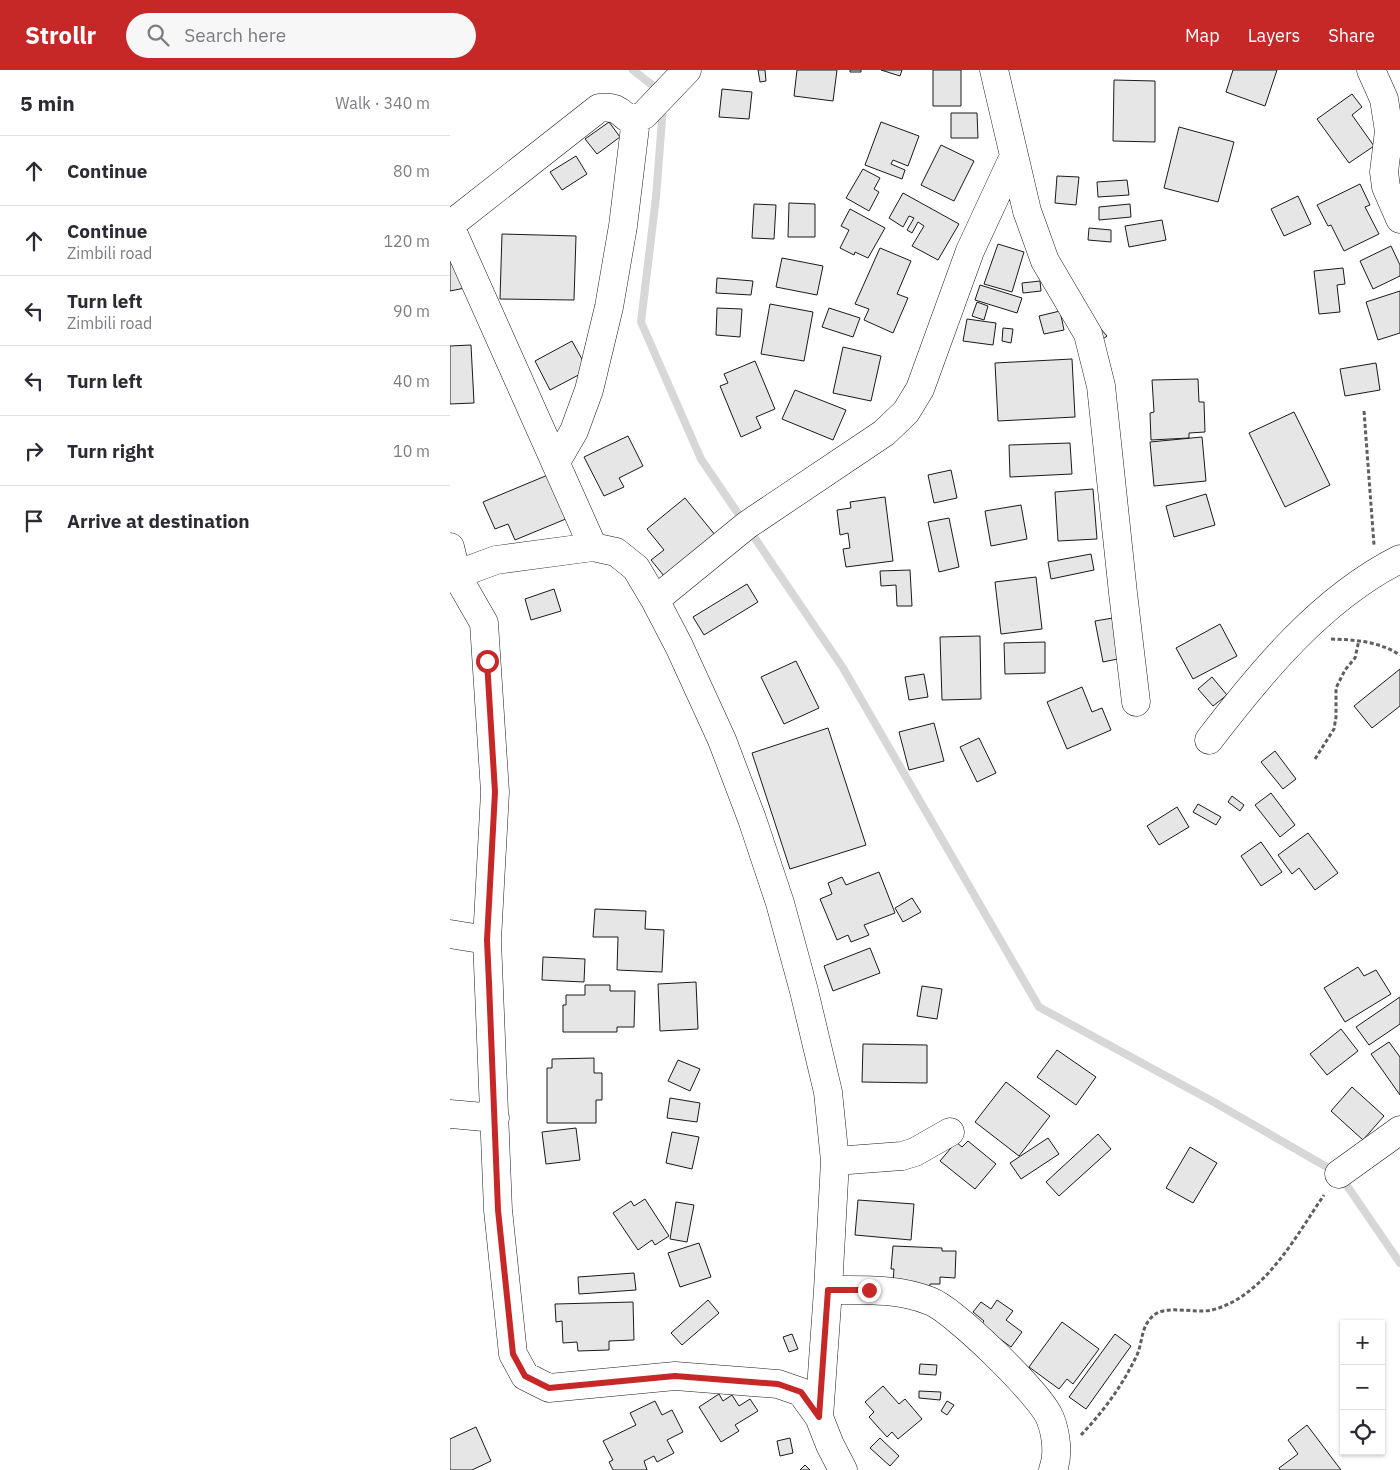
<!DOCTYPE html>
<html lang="en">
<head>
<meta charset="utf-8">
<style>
	body { margin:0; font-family:"IBM Plex Sans",sans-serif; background:#f7f7f7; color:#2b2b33 }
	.controls { position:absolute; right:15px; bottom:15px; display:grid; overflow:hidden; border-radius:0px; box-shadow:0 1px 4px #0004 }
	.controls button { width:45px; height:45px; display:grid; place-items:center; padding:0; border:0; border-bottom:1px solid #e1e1e2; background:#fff; color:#2b2b33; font:25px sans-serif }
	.stop { position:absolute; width:15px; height:15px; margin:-11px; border:4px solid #c62828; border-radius:50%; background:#fff }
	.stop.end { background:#c62828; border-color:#fff; box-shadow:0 1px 5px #0008 }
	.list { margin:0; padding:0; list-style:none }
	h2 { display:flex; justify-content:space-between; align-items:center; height:65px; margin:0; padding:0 20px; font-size:21px }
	h2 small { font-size:16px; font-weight:400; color:#7c7c81 }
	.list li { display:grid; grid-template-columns:32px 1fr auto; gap:15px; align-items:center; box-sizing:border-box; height:70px; padding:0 20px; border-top:1px solid #e1e1e2 }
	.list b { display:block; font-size:19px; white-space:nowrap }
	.list p { margin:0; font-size:16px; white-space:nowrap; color:#7c7c81 }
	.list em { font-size:16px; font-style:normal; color:#7c7c81 }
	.icon { flex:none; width:28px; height:28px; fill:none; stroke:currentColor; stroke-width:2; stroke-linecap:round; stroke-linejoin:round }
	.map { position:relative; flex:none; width:950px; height:1400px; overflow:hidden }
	header { display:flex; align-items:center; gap:30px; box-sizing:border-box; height:70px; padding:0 25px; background:#c62828; color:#fff }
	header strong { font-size:24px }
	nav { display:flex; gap:28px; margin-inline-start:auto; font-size:18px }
	.search { width:350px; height:45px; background:#f7f7f7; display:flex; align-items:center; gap:12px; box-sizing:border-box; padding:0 18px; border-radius:28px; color:#7c7c81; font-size:19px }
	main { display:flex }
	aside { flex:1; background:#fff }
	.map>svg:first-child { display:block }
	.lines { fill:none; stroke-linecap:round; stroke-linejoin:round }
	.stream { stroke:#d7d7d7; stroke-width:8 }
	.building { fill:#e6e6e6; stroke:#1a1a1a }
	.minor-casing { stroke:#1a1a1a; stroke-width:29 }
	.path { stroke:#5f5f5f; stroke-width:3; stroke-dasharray:4 2.5; stroke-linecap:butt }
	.minor { stroke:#fff; stroke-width:28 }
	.route { stroke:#c62828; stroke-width:6 }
</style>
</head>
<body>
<header>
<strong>Strollr</strong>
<div class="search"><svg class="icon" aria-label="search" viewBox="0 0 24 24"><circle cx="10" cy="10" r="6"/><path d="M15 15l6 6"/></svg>Search here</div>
<nav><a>Map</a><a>Layers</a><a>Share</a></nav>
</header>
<main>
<aside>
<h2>5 min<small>Walk · 340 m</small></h2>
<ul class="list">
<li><svg class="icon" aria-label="ahead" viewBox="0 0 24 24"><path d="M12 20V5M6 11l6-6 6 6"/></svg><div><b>Continue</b></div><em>80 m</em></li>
<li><svg class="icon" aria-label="ahead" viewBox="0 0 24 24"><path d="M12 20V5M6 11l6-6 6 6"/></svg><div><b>Continue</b><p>Zimbili road</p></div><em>120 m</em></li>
<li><svg class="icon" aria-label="left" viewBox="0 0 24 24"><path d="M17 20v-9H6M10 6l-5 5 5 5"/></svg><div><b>Turn left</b><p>Zimbili road</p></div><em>90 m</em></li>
<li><svg class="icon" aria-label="left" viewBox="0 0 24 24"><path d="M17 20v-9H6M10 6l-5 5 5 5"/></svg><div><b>Turn left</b></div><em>40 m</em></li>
<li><svg class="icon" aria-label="right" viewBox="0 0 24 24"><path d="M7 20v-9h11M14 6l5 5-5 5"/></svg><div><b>Turn right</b></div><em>10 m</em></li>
<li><svg class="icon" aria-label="arrive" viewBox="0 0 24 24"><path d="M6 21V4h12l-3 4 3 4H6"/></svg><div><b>Arrive at destination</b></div></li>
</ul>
</aside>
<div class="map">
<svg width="950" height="1400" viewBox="0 0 950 1400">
	<rect width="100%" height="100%" fill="#fff"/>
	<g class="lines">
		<!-- stream -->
		<path class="stream" d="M 183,0 L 211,22
			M 213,37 L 206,127 L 191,252 L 251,389 L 393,598 L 589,937 L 762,1031 L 889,1104 L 950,1193"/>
	</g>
	<!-- building -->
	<path class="building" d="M 308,0 L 315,0 L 316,11 L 310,12 Z
		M 347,0 L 387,0 L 383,31 L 344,26 Z
		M 400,0 L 411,0 L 411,2 L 400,2 Z
		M 431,0 L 452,0 L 450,6 Z
		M 483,0 L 511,0 L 511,36 L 483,36 Z
		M 783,0 L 827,0 L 815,36 L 776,22 Z
		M 664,10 L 705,11 L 705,72 L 663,71 Z
		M 272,19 L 302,22 L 299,49 L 269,47 Z
		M 902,24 L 912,37 L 902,45 L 924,76 L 899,93 L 867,49 Z
		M 501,43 L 527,43 L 528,68 L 501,68 Z
		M 159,52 L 170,67 L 147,84 L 135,69 Z
		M 431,52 L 469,66 L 458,96 L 443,90 L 441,94 L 455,100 L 452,109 L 415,95 Z
		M 729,57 L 784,72 L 768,132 L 714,118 Z
		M 491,75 L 524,91 L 504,131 L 471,115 Z
		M 126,86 L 137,104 L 112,120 L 100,102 Z
		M 413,99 L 430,108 L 424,119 L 429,122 L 419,141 L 396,128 Z
		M 607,106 L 629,107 L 626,135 L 605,133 Z
		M 677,110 L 679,125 L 648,127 L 647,112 Z
		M 910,114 L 920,135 L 915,137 L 929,164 L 894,181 L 881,155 L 878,156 L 867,135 Z
		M 453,123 L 509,154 L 488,190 L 462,176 L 474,156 L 468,152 L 462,163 L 457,160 L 464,148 L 459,146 L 453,157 L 439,148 Z
		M 848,126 L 861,154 L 834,166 L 821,139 Z
		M 339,133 L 365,134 L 365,167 L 338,167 Z
		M 304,134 L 326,135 L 324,169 L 302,168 Z
		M 680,134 L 681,147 L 649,150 L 649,137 Z
		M 400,139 L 435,158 L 418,188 L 405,182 L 404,185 L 390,178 L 399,160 L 391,156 Z
		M 712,150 L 716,170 L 679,177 L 675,156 Z
		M 639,158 L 661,160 L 661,172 L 638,170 Z
		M 52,164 L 126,166 L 124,230 L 50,229 Z
		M 548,174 L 574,182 L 562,222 L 534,214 Z
		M 941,176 L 950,195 L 950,206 L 923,219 L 910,191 Z
		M 430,178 L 461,191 L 447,224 L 458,228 L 443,263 L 414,250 L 419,239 L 405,234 Z
		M 0,187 L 15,218 L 0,221 Z
		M 332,188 L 373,196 L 367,225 L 326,217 Z
		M 893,198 L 895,214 L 887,215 L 890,242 L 869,244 L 864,201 Z
		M 267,208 L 303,211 L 301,225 L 266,223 Z
		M 590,211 L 591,221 L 573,223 L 572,213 Z
		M 530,215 L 572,228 L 567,243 L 525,230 Z
		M 950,221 L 950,263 L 928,270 L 916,232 Z
		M 527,232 L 538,236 L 534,250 L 522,246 Z
		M 320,234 L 363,242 L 354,291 L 311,284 Z
		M 267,238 L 292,239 L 290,267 L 266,265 Z
		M 379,238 L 410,248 L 403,267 L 372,257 Z
		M 610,241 L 614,260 L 594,264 L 589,246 Z
		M 517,249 L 546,253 L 543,275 L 513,271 Z
		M 553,258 L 563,259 L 561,273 L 552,271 Z
		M 650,258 L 657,266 L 649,272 L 643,264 Z
		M 122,271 L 138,300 L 100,320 L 85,291 Z
		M 21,275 L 24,333 L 0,334 L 0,276 Z
		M 393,277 L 431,286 L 421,331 L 383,323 Z
		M 622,289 L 625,347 L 548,351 L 545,293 Z
		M 305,291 L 325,339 L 306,347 L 311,358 L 291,367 L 270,316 L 278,313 L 274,304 Z
		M 926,293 L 930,320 L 895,326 L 890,299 Z
		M 748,309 L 749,332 L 754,332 L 755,362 L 739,363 L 739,368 L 701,370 L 700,343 L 704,342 L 702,310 Z
		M 345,320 L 396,340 L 383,370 L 332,349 Z
		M 844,342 L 880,415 L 835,437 L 799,363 Z
		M 178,366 L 193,396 L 169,408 L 174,417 L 154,426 L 134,387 Z
		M 752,367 L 756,411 L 704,416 L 700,372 Z
		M 620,373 L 622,404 L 560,407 L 559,375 Z
		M 501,400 L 507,428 L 484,433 L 478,405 Z
		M 105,402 L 123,446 L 65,470 L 58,454 L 45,459 L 33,432 Z
		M 643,419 L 647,469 L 608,471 L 605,422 Z
		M 756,424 L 765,455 L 724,467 L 716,436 Z
		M 435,427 L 443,491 L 396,497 L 393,479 L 400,478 L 398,463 L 390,465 L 387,440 L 401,438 L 400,432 Z
		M 235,428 L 270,471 L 219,512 L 201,490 L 214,480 L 197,459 Z
		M 571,435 L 577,469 L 541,476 L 535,441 Z
		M 499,448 L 509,497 L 489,502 L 478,452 Z
		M 641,484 L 644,500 L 601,509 L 598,492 Z
		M 460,500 L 462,536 L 447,536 L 446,515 L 431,516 L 430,501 Z
		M 586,507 L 592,559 L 551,564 L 545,512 Z
		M 297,514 L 308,532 L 254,565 L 243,547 Z
		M 104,519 L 111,541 L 81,550 L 75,529 Z
		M 669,547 L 677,587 L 653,592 L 645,551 Z
		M 770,554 L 787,586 L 743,609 L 726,578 Z
		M 530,566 L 531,629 L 492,630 L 490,567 Z
		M 595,572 L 595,603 L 555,604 L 554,573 Z
		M 346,591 L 369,638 L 334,654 L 311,607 Z
		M 950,599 L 950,636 L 922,658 L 904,636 Z
		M 474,604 L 478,627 L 459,630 L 455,607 Z
		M 762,607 L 777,625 L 763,636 L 748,619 Z
		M 632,617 L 642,642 L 652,638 L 661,660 L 617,679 L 597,632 Z
		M 484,653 L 494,691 L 459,700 L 449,662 Z
		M 378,658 L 416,775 L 340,799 L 302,683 Z
		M 529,668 L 546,703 L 527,712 L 510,677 Z
		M 825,681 L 846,709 L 833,719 L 811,692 Z
		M 821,723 L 845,755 L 830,767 L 805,735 Z
		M 782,726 L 794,735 L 790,741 L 778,732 Z
		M 748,734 L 771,747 L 766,755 L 743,742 Z
		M 727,737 L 739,757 L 709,775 L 697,756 Z
		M 858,763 L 888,803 L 865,820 L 849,798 L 842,804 L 828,785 Z
		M 811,772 L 832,802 L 811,816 L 791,786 Z
		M 429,802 L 445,843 L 414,855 L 419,865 L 401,872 L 398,865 L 387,870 L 370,829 L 382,824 L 378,813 L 392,807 L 396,815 Z
		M 462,828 L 471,842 L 453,852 L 445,838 Z
		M 145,839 L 196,841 L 195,859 L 214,860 L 212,902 L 167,900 L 168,867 L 143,867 Z
		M 420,878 L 430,903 L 383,921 L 374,896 Z
		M 93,887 L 135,889 L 134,912 L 92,910 Z
		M 908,897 L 914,906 L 926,900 L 941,924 L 895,952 L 874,918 Z
		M 246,912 L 248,959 L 210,961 L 208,914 Z
		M 135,915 L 160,915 L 160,921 L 185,921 L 184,957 L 167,957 L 167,962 L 113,962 L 113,935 L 116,935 L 116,925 L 135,925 Z
		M 472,916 L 492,919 L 487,949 L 467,946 Z
		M 950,927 L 950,954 L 919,975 L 906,957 Z
		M 891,959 L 908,981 L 877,1005 L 860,984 Z
		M 939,972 L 950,987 L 950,1025 L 921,984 Z
		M 413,974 L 477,975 L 477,1013 L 412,1012 Z
		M 607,980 L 646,1007 L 626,1035 L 587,1007 Z
		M 144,988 L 144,1003 L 152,1003 L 152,1030 L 146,1030 L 146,1053 L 97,1053 L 97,998 L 102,998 L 102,989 Z
		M 228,990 L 250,999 L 240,1021 L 218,1011 Z
		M 556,1012 L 600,1046 L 569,1086 L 525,1052 Z
		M 902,1017 L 934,1046 L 913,1070 L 881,1041 Z
		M 220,1028 L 250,1033 L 247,1052 L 217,1048 Z
		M 126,1058 L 130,1090 L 96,1094 L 92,1062 Z
		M 222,1062 L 249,1067 L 242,1099 L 216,1093 Z
		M 648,1064 L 661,1079 L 609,1126 L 596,1112 Z
		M 598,1068 L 609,1084 L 571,1109 L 560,1093 Z
		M 518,1071 L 546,1094 L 525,1119 L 490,1091 L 506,1072 L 512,1077 Z
		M 740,1077 L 767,1093 L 743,1133 L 716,1118 Z
		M 195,1129 L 219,1166 L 205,1175 L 202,1170 L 188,1180 L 163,1143 L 181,1131 L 184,1136 Z
		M 408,1130 L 464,1134 L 461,1170 L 405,1165 Z
		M 226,1132 L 244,1135 L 237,1172 L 220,1169 Z
		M 249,1173 L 261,1207 L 230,1217 L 218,1183 Z
		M 443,1176 L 492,1178 L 492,1181 L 506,1181 L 505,1208 L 490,1207 L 490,1214 L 480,1214 L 479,1221 L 443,1212 L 444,1199 L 441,1199 Z
		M 184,1203 L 186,1220 L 129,1224 L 128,1207 Z
		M 258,1230 L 269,1243 L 232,1275 L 221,1263 Z
		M 547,1230 L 563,1241 L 556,1250 L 572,1262 L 561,1277 L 546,1266 L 528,1259 L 534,1251 L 523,1242 L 531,1232 L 541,1239 Z
		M 183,1232 L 184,1270 L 159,1271 L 159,1280 L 128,1281 L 127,1272 L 113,1273 L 112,1251 L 106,1252 L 105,1234 Z
		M 612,1252 L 649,1279 L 623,1314 L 617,1309 L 609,1319 L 579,1297 Z
		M 342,1264 L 348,1279 L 339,1282 L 333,1267 Z
		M 665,1264 L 681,1276 L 636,1339 L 619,1327 Z
		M 470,1294 L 487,1295 L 486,1305 L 469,1304 Z
		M 433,1316 L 449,1334 L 455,1329 L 472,1349 L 448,1369 L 442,1362 L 437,1367 L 419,1347 L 424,1342 L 415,1332 Z
		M 469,1321 L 491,1322 L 490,1330 L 469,1328 Z
		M 269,1324 L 273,1331 L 282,1325 L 289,1336 L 300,1329 L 308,1341 L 285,1355 L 289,1361 L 271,1372 L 249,1337 Z
		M 205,1331 L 212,1345 L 222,1340 L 233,1362 L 217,1370 L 224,1383 L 207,1392 L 204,1386 L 194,1391 L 197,1400 L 163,1400 L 159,1392 L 163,1390 L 153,1371 L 186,1355 L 180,1343 Z
		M 497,1331 L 504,1335 L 497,1345 L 491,1341 Z
		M 857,1355 L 891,1400 L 830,1400 L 829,1398 L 848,1384 L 838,1370 Z
		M 26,1357 L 41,1391 L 22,1400 L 0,1400 L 0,1369 Z
		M 340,1368 L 343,1383 L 330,1386 L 327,1371 Z
		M 430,1368 L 449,1386 L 440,1396 L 420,1378 Z
		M 355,1395 L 360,1400 L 350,1400 Z"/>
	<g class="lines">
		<defs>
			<path id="minor" d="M 544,0 L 577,141 L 595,191 L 638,264 L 651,316 L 673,523 L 686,632
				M 921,0 L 934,29 L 939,61 L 934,102 L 936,117 L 950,149
				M 0,155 L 149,38 C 155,37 160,37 165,39 C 179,45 175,55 194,45 L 237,0
				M 0,156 L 143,477
				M 106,392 L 124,361 L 139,320 L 159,237 L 173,156 L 186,49
				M 0,477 L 7,506 L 34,553 L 45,722 L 37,870
				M 0,507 L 46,490 L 143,477 L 166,482 L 186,498 L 205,530 L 229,576 L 272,670 L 302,749 L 330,833 L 354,921 L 378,1022 L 385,1091 L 378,1220 L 369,1347
				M 205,530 L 297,455 L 434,363 L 456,342 L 470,319 L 520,181 L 564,86
				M 759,670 C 811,602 872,528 950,489
				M 0,864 L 37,870 L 48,1140 L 63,1284 L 75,1306 L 99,1318 L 225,1306 L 328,1314 L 351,1322 L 369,1347 L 380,1375 L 393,1400
				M 0,1044 L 45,1048
				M 385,1091 L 452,1086 L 465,1082 L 500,1062
				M 889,1104 L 950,1060
				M 378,1220 C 412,1220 448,1218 480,1231 C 504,1240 590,1324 600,1348 C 606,1363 609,1385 603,1400"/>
		</defs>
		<!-- minor casing -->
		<use href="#minor" class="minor-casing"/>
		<!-- path -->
		<path class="path" d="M 914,341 L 924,475
			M 881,569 C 906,570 928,571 950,585
			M 865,689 L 884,659 L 886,647 L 886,618 L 895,600 L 905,588 L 909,570
			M 631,1365 C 653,1342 672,1316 686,1287 C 693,1274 690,1257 703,1246 C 715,1234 745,1244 762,1240 C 814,1227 846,1166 874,1125"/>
		<!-- minor -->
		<use href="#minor" class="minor"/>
	</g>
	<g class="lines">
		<!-- route -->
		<path class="route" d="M 37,591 L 45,722 L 37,870 L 39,913 L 48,1140 L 63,1284 L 75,1306 L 99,1318 L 225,1306 L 328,1314 L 351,1322 L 369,1347 L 378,1220 L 419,1220"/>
	</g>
</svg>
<div class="controls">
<button>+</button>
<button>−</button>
<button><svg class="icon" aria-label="locate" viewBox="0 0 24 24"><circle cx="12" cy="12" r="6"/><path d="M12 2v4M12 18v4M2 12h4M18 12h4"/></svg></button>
</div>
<div class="stop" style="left:37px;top:591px"></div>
<div class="stop end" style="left:419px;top:1220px"></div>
</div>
</main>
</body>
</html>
